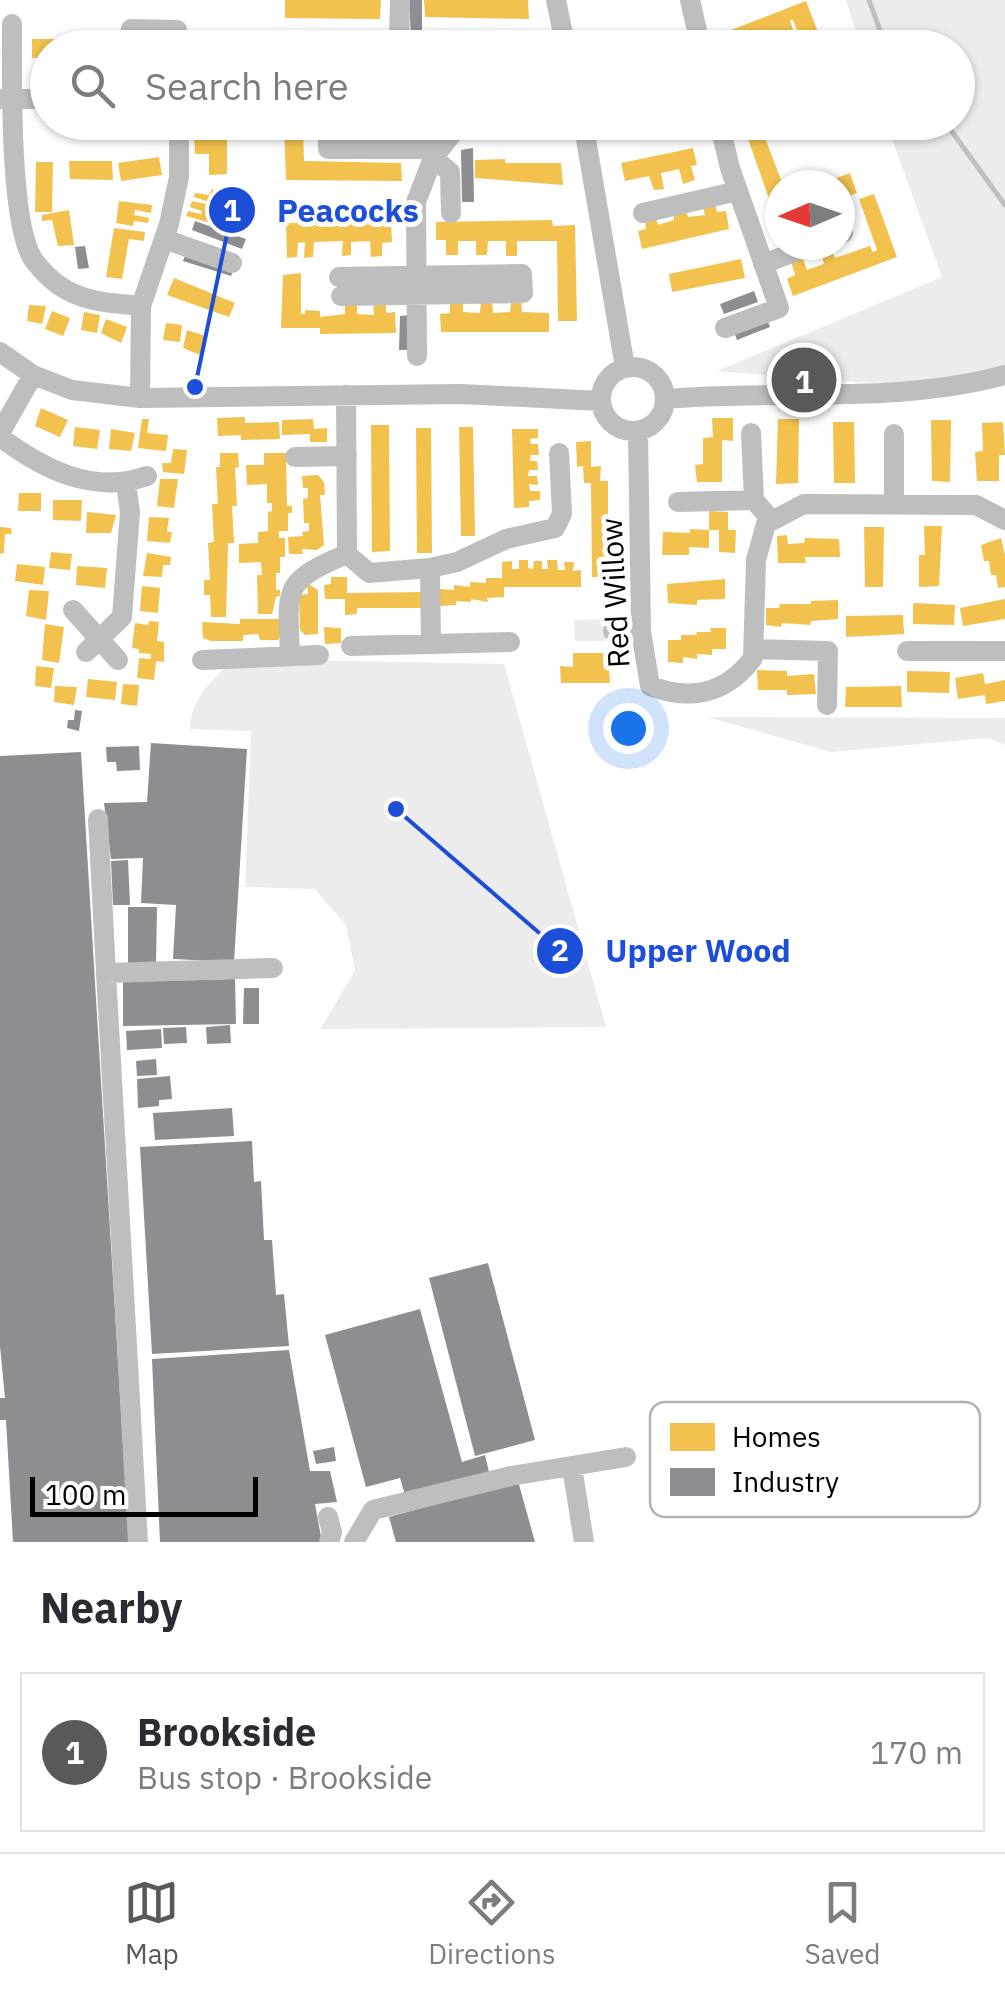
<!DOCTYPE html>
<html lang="en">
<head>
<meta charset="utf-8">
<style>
	body { margin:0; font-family:"IBM Plex Sans",sans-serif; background:#f2f2f3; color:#2b2b33 }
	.compass { position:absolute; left:765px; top:170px; width:90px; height:90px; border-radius:50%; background:#fff; box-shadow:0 2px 8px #0004; rotate:268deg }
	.scale { position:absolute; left:30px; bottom:25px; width:228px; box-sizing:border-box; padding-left:10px; border:5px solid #000; border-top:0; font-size:28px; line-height:35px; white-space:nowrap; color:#000; -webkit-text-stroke:8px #fff; paint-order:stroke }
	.you { position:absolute; left:628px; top:728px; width:35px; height:35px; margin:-25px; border:8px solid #fff; border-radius:50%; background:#1a73e8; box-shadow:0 0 0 15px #1a73e833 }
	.badge { display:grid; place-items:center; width:65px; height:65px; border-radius:50%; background:#595959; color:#fff; font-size:32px; font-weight:700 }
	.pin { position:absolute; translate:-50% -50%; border:5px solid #fff; box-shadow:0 2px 10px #0006 }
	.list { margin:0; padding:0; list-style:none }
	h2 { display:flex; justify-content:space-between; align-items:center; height:130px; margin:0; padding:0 40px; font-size:42px }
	h2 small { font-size:32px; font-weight:400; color:#7c7c81 }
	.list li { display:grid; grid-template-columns:65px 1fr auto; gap:30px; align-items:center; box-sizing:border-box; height:160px; margin:0 20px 20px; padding:0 20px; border:2px solid #e1e1e2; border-radius:0px }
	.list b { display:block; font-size:38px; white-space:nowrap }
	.list p { margin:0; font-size:32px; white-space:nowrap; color:#7c7c81 }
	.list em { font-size:32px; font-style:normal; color:#7c7c81 }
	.icon { flex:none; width:55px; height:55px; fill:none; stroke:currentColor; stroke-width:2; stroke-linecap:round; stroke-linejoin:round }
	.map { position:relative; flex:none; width:1005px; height:1542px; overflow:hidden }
	.search { position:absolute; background:#fff; box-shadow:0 2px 8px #0004; left:30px; right:30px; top:30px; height:110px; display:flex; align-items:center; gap:25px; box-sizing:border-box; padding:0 35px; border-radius:55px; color:#7c7c81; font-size:38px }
	.sheet { height:310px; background:#fff }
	nav { display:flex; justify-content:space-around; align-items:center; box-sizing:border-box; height:140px; border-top:2px solid #e1e1e2; background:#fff; font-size:28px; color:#7c7c81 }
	nav a { display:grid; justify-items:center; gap:5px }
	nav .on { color:#595959 }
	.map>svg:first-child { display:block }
	.green { fill:#ececec }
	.homes { fill:#f2c14e }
	.industry { fill:#8d8d92 }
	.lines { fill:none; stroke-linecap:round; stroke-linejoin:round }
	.stream { stroke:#bfbfbf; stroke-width:5 }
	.minor { stroke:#bebebe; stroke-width:20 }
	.labels { text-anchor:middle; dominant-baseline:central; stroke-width:10; stroke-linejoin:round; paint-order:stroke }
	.street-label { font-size:30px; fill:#000; stroke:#fff }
	.key { fill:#fff; stroke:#b2b2b2; stroke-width:2.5 }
	.key-label { font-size:28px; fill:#000 }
	.leader { fill:none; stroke:#1d4ed8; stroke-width:4 }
	.callout-dot { fill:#1d4ed8; stroke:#fff; stroke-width:4 }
	.mark-label { font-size:30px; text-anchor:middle; font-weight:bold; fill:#fff }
	.callout-label { font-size:32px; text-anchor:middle; font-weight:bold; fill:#1d4ed8; stroke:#fff; stroke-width:10; stroke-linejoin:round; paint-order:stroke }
</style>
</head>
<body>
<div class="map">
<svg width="1005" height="1542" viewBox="0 0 1005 1542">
	<rect width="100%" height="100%" fill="#fff"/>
	<!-- green -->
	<path class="green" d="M 846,0 L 1005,0 L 1005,367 C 913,395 811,378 717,371 L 942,277 L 886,123 L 958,122 L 958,48 L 861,47 Z
		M 607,619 L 606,641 L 575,641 L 574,620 Z
		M 234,659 L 504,664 L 606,1027 L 320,1029 L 355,971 L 346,925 L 315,889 L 245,887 L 251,731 L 190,729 C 190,699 214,678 234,659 Z
		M 707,717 L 1005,718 L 1005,745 L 988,738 L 831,752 Z"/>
	<!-- homes -->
	<path class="homes" d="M 285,0 L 381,0 L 380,19 L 285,18 Z
		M 424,0 L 528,0 L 529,19 L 425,17 Z
		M 806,1 L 824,48 L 804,48 L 793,20 L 790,20 L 793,30 L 788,32 L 790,46 L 779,48 L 774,36 L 758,42 L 760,48 L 717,48 L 713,37 Z
		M 667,30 L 671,48 L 600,48 L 600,46 Z
		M 32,39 L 87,39 L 87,48 L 48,48 L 48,57 L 32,58 Z
		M 247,41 L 247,48 L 195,48 L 194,43 Z
		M 88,122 L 156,122 L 156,131 L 111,133 L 112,128 L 88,129 Z
		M 609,122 L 650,122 L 651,124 L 611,133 Z
		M 759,122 L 783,185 L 780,185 L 780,220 L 777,221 L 744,128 Z
		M 284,126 L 303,127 L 304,161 L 401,163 L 402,181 L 286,180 Z
		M 210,127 L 227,128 L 227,174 L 209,175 L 209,154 L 195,154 L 194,135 L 209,135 Z
		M 693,148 L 697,165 L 691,166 L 695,180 L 683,184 L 679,169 L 661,173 L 664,189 L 654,190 L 649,176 L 625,181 L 621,163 Z
		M 159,157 L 162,175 L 121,181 L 118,163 Z
		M 505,159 L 505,163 L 561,163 L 563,185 L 475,178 L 475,160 Z
		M 69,161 L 112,161 L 113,180 L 70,179 Z
		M 36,162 L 53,162 L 52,212 L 35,212 Z
		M 850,173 L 857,193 L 840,199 L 840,185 L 818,185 Z
		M 212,189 L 229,194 L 218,225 L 186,216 L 188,211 L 201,214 L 202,211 L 190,207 L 192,201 L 206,204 L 206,201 L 194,197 L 195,193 L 209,195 Z
		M 874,194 L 897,257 L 793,296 L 787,279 L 795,275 L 791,261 L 802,256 L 807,270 L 824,264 L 820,250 L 829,246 L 835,258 L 870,246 L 873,252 L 877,250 L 859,199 Z
		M 714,199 L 717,212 L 726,211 L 729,229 L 642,249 L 638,231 L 646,229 L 644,215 L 654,212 L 658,225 L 674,220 L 673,209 L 684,206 L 688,217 L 705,215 L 702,202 Z
		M 119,201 L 152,205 L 151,213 L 135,210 L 134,215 L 149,218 L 148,223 L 134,221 L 133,226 L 116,223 Z
		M 69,210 L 74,245 L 58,246 L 52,220 L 42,221 L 42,215 Z
		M 552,220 L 553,226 L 575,225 L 577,321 L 558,321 L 557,241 L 517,241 L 517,256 L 506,256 L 506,241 L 488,241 L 487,255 L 476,255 L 476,241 L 458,241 L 458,255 L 446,255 L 446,240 L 436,240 L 436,222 Z
		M 391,222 L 392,242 L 382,243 L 382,256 L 371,257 L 370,241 L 351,242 L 351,255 L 342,256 L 343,241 L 314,242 L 313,257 L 304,258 L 305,242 L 298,243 L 297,257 L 287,258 L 286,223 Z
		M 114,228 L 145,232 L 144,241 L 129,239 L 122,279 L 106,277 Z
		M 741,259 L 745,278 L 672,292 L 669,274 Z
		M 301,273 L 301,314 L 305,314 L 305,310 L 320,311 L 320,317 L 345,314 L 345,302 L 357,302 L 357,314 L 374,315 L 373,301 L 386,301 L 386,313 L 395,312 L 396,333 L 320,334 L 320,328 L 281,328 L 283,275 Z
		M 174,278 L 235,303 L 229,317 L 167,295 Z
		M 521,299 L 522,312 L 549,313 L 549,332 L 441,332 L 440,314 L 450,313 L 450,301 L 463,301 L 463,312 L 480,313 L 481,300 L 492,300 L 493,313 L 510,312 L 511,301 Z
		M 29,305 L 46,306 L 42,324 L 27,321 Z
		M 52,311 L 70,318 L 63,336 L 45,329 Z
		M 84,312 L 100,315 L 97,333 L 81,330 Z
		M 106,319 L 127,327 L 121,343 L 101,333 Z
		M 166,323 L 182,325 L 180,342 L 163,340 Z
		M 187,330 L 206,336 L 203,356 L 183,348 Z
		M 41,408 L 68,420 L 60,437 L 35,426 Z
		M 245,417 L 245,423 L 279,422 L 280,439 L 241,440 L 241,435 L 218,436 L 217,418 Z
		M 712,418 L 733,418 L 733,441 L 722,440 L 722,482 L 697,482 L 695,465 L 703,464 L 703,438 L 713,437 Z
		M 142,419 L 149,419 L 147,433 L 168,435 L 166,451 L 138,448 Z
		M 313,419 L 314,429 L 327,428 L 327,442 L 310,442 L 310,434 L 282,435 L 282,420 Z
		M 778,419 L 799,419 L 798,483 L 776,484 Z
		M 931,420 L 951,420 L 950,482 L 932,481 Z
		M 833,422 L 854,422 L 855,483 L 834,483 Z
		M 1003,422 L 1005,455 L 999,455 L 999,481 L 977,481 L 975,452 L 983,451 L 982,423 Z
		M 371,425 L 389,425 L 390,551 L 372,552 Z
		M 75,427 L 100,430 L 97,449 L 73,446 Z
		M 459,427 L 473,427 L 475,536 L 461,536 Z
		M 416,428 L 431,428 L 432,553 L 417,553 Z
		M 111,429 L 135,433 L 131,451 L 109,449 Z
		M 512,429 L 538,429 L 538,438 L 530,439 L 531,444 L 538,444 L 539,455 L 531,455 L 530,461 L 537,461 L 538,470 L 529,470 L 528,476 L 537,476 L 538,485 L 529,484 L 530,491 L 540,491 L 540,500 L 529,501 L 529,507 L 514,508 Z
		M 591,441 L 591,467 L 601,466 L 600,481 L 608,481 L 608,577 L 592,577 L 591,483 L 584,483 L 583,466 L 577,467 L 576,442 Z
		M 173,449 L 187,450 L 184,474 L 163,472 L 162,463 L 171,463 Z
		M 220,453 L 238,453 L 239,467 L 235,468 L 237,506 L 232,506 L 234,543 L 228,543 L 226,617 L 211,617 L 210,595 L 204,595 L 204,580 L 210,580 L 208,543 L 214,542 L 212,504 L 218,504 L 216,467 L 220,467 Z
		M 264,453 L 286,453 L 287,506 L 292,506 L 292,513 L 288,513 L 288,531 L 279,531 L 279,538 L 285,538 L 285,557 L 280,557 L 280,573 L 276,573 L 276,590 L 280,590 L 280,596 L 276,597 L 272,614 L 258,614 L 257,575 L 262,575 L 261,562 L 239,563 L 239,544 L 258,543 L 258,532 L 268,531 L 268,512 L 272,511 L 272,503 L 267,503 L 267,484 L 247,485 L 246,465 L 264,465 Z
		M 318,475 L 324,482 L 325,495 L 320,495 L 324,545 L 317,550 L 302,549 L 303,554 L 289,554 L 288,537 L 303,536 L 302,532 L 309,531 L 309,523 L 304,523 L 303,499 L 308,498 L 308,488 L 303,488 L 302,476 Z
		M 160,479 L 178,479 L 174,508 L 157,506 Z
		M 19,493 L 41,493 L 41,511 L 18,511 Z
		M 53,500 L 82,500 L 81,521 L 53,520 Z
		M 709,511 L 728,512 L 728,530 L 736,530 L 735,553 L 719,552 L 719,530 L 709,530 Z
		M 87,512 L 116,515 L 111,533 L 86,533 Z
		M 149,517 L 169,518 L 167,532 L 172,532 L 170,543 L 147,541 Z
		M 924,526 L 942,526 L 939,586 L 919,587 L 919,555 L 925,555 Z
		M 0,527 L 11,528 L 12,534 L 5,534 L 4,553 L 0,554 Z
		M 864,527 L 884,527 L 883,587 L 865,587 Z
		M 690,529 L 709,530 L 709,548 L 689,547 L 689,555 L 662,555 L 663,532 L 690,533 Z
		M 787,535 L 788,544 L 804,543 L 805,538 L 839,539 L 840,557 L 805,557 L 806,563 L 778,563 L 777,536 Z
		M 1001,538 L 1005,555 L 1005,587 L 998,588 L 996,575 L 991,575 L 989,561 L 984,561 L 981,545 Z
		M 51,552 L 72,554 L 70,570 L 49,568 Z
		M 147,553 L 171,557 L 170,565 L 163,565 L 162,577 L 143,576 Z
		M 519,560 L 528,560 L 528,568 L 533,569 L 534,561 L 542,561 L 542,569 L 548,569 L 547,560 L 557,560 L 558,570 L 565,570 L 564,562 L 574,562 L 573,571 L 581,570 L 581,587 L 504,587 L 504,597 L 487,598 L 488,602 L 471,599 L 471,602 L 456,601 L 456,605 L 440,606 L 439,589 L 454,590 L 454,585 L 470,587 L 470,582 L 486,583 L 486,578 L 502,578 L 502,562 L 512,561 L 512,569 L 519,569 Z
		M 17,564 L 45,567 L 43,585 L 15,581 Z
		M 77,566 L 107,568 L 105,588 L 76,585 Z
		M 331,577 L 347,577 L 347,593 L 425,592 L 426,608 L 357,608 L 357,614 L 345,615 L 345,599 L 325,599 L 324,585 L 331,584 Z
		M 725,579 L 725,599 L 697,600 L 697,605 L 668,603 L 667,584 Z
		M 307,583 L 318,590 L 318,634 L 305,635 L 300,630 L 299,595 L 308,594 Z
		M 142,586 L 160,588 L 158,613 L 140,611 Z
		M 29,590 L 49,591 L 46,620 L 26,616 Z
		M 1005,599 L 1005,619 L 963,626 L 960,608 Z
		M 838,600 L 838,619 L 811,621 L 810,625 L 782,623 L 781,627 L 766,625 L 766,608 L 779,608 L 780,604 L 811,604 L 811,601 Z
		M 913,603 L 955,605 L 954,625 L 913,624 Z
		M 903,615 L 904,634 L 846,637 L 846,616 Z
		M 240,619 L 279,619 L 282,633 L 278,640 L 260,640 L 258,634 L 243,635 L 243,641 L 211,641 L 203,638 L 202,622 L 240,624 Z
		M 149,621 L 159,622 L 157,641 L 164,642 L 164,662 L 156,661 L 154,680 L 137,678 L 139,658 L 151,659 L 151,654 L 139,653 L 139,649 L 132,648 L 135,623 L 148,625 Z
		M 45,624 L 64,627 L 59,663 L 42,660 Z
		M 324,627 L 341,628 L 341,643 L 325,644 Z
		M 710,628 L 726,628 L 726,649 L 712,649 L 712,655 L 697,654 L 697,659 L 683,657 L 683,663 L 668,662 L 668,640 L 681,640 L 681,635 L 697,635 L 696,632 L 711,632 Z
		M 573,653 L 608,653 L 610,683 L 561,683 L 560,666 L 573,667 Z
		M 36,666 L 54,668 L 51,688 L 35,686 Z
		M 757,670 L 787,671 L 787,676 L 814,674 L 816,694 L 787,695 L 787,690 L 758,690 Z
		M 907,671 L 950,672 L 949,693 L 907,692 Z
		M 983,673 L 985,684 L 1005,680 L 1005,701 L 986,704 L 985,695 L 958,699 L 955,678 Z
		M 88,679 L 117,682 L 115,700 L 86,697 Z
		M 123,684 L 139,685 L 137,706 L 121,704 Z
		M 55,686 L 77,687 L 74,705 L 54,702 Z
		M 901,686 L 902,707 L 845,707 L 846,687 Z"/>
	<!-- industry -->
	<path class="industry" d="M 409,0 L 422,0 L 422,36 L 411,38 Z
		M 35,73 L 48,73 L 48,86 L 35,86 Z
		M 473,148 L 474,202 L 462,202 L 461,150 Z
		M 195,221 L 246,239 L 242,249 L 192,230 Z
		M 85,246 L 89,268 L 78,269 L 75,247 Z
		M 188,248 L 235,265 L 231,276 L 183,261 Z
		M 754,291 L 758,302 L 724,314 L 720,304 Z
		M 411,315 L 412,350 L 399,350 L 400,316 Z
		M 766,316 L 770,327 L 737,340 L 733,329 Z
		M 75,710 L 82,711 L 79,731 L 67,728 L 68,720 L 74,720 Z
		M 151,743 L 247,749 L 234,962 L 173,959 L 176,905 L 141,903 L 143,858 L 111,859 L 104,803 L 147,802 Z
		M 139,746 L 140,770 L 117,771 L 116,762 L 107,762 L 106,747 Z
		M 81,752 L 129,1542 L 13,1542 L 6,1420 L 0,1420 L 0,1398 L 5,1398 L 0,1346 L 0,756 Z
		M 128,860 L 130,905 L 113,905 L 111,861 Z
		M 128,907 L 157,907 L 156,963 L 128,963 Z
		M 235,979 L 236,1024 L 123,1026 L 123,982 Z
		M 244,988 L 259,988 L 259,1024 L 243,1024 Z
		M 230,1025 L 231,1043 L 207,1044 L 206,1027 Z
		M 186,1027 L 187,1043 L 164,1044 L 163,1028 Z
		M 161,1029 L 162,1048 L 127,1050 L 126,1031 Z
		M 156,1059 L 157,1075 L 137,1076 L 136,1061 Z
		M 170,1076 L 172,1099 L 159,1100 L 159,1106 L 138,1108 L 137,1079 Z
		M 232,1108 L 234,1136 L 155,1140 L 153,1113 Z
		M 252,1141 L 254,1182 L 261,1181 L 264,1240 L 272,1240 L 276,1295 L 284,1294 L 289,1346 L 152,1354 L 140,1147 Z
		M 488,1263 L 535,1440 L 475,1456 L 429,1278 Z
		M 420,1309 L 462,1462 L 485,1455 L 489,1472 L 405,1495 L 400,1478 L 366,1487 L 325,1335 Z
		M 289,1350 L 310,1471 L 330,1471 L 337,1502 L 315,1504 L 322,1542 L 160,1542 L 152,1359 Z
		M 334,1447 L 336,1461 L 316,1464 L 313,1451 Z
		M 518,1481 L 535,1542 L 396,1542 L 389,1517 Z"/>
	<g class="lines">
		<!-- stream -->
		<path class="stream" d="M 869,0 L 881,33 L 891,48
			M 945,122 L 1005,205"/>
		<!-- minor -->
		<path class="minor" d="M 556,0 L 566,48
			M 690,0 L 701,48
			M 12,24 C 12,73 9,223 33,259 C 39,268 52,281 60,286 C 85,303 113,303 141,306
			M 131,29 L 177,30 L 178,48
			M 399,45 L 400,0
			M 2,99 L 48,99
			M 328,122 L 328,149 L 439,149
			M 583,122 L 625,367
			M 719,122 L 730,168 L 779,308 L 725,328
			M 408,149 L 408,122
			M 433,158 L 450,172 L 451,213
			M 643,213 L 738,191
			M 840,234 L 843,233
			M 164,239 L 232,263
			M 763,264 L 813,245
			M 339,277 L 522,274 L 523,293 L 341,296
			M 0,352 L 33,375 L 72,390 L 140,398 L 462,394 L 600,401
			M 417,356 L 416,202 L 433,158 L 456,129 L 538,122
			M601 399a32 32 0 1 1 64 0a32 32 0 1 1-64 0Z
			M 140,398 L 141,306 L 169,224 L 179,177 L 179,122
			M 665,399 C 778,389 895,405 1005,375
			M 638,431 L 641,631 L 650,686 C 691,701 726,694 753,658 L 756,560 L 766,524 L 804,504 L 976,505 L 1005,520
			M 0,433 L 33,375
			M 751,433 L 754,500
			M 894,434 L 894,504
			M 0,437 C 43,469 93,495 147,476
			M 295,457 L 347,456
			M 678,502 L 754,500 L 772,521
			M 347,554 L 369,573 L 430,568 L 457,562 L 506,539 L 555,528 L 562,514 L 559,453
			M 430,568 L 431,644
			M 73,610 L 118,660
			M 613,631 L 641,631
			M 351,646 L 510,642
			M 756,649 L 828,651 L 827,705
			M 907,651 L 1005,651
			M 86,652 L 122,617 L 130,512 L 126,484
			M 290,656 C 288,589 280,582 347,554 L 346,395
			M 202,660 L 319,655
			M 98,819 L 106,973
			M 572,1467 L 584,1542
			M 328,1517 L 332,1532 L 329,1542
			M 138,1542 L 106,973 L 273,968
			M 354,1542 L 373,1510 L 511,1476 L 626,1457"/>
	</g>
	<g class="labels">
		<!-- street labels -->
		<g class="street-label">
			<text transform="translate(614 593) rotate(-93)">Red Willow</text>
		</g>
	</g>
	<!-- legend -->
	<rect x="650" y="1402" width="330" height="115" rx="15" class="key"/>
	<rect x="670" y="1423" width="45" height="28" fill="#f2c14e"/>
	<rect x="670" y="1468" width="45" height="28" fill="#8d8d92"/>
	<g class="key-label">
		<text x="732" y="1447">Homes</text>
		<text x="732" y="1492">Industry</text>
	</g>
	<!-- callouts -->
	<path class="leader" d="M195 387L232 210M396 809L560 951"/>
	<g class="callout-dot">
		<circle cx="195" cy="387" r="10"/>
		<circle cx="396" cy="809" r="10"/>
		<circle cx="232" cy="210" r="25"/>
		<circle cx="560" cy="951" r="25"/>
	</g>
	<g class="mark-label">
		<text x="232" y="221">1</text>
		<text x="560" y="961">2</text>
	</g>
	<g class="callout-label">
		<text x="348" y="222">Peacocks</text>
		<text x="698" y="962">Upper Wood</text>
	</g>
</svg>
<svg class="compass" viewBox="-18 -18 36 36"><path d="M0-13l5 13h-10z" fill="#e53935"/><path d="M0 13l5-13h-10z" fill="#7c7c81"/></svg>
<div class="scale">100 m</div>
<div class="you"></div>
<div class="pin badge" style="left:804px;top:380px">1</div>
<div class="search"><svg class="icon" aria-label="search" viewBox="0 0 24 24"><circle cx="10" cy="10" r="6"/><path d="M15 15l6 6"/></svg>Search here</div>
</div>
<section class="sheet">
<h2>Nearby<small></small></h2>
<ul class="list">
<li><span class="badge">1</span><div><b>Brookside</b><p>Bus stop · Brookside</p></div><em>170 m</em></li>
</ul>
</section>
<nav>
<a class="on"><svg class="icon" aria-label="map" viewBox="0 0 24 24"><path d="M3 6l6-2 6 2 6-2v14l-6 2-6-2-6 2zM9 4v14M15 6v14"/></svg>Map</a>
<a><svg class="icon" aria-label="directions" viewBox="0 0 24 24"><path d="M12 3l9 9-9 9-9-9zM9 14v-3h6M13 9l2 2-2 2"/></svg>Directions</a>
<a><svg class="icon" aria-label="saved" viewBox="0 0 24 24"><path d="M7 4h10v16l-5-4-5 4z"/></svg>Saved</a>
</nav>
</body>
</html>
